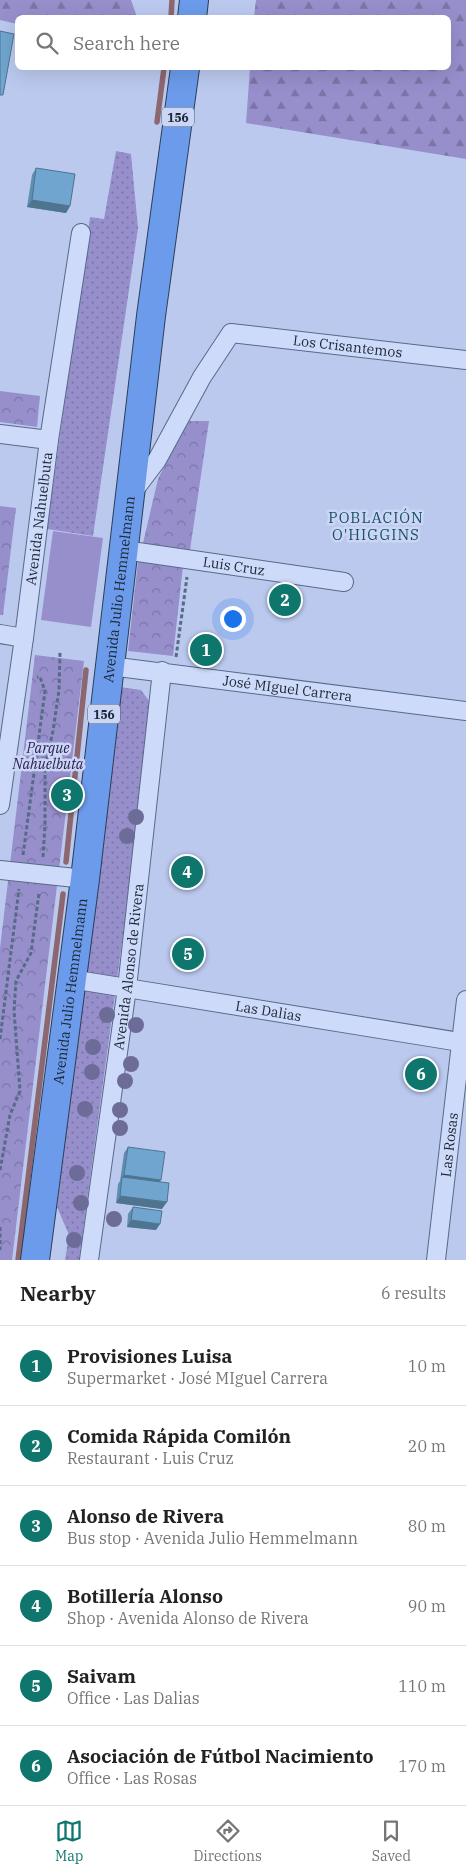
<!DOCTYPE html>
<html lang="en">
<head>
<meta charset="utf-8">
<style>
	body { margin:0; font-family:"IBM Plex Serif",serif; background:#f6f6f6; color:#222 }
	.you { position:absolute; left:232px; top:618px; width:18px; height:18px; margin:-12px; border:4px solid #fff; border-radius:50%; background:#1a73e8; box-shadow:0 0 0 8px #1a73e833 }
	.badge { display:grid; place-items:center; width:32px; height:32px; border-radius:50%; background:#0f766e; color:#fff; font-size:16px; font-weight:700 }
	.pin { position:absolute; translate:-50% -50%; border:2px solid #fff; box-shadow:0 1px 5px #0006 }
	.list { margin:0; padding:0; list-style:none }
	h2 { display:flex; justify-content:space-between; align-items:center; height:65px; margin:0; padding:0 20px; font-size:21px }
	h2 small { font-size:16px; font-weight:400; color:#767676 }
	.list li { display:grid; grid-template-columns:32px 1fr auto; gap:15px; align-items:center; box-sizing:border-box; height:80px; padding:0 20px; border-top:1px solid #e0e0e0 }
	.list b { display:block; font-size:19px; white-space:nowrap }
	.list p { margin:0; font-size:16px; white-space:nowrap; color:#767676 }
	.list em { font-size:16px; font-style:normal; color:#767676 }
	.icon { flex:none; width:28px; height:28px; fill:none; stroke:currentColor; stroke-width:2; stroke-linecap:round; stroke-linejoin:round }
	.map { position:relative; flex:none; width:466px; height:1260px; overflow:hidden }
	.search { position:absolute; background:#fff; box-shadow:0 5px 20px #0002; left:15px; right:15px; top:15px; height:55px; display:flex; align-items:center; gap:12px; box-sizing:border-box; padding:0 18px; border-radius:8px; color:#767676; font-size:19px }
	.sheet { height:545px; background:#fff }
	nav { display:flex; justify-content:space-around; align-items:center; box-sizing:border-box; height:70px; border-top:1px solid #e0e0e0; background:#fff; font-size:14px; color:#767676 }
	nav a { display:grid; justify-items:center; gap:2px }
	nav .on { color:#0f766e }
	.map>svg:first-child { display:block }
	.grass { fill:url(#grass-dots) }
	.forest { fill:url(#forest-firs) }
	.park { fill:url(#park-crowns) }
	.pitch { fill:#978fcc }
	.lines { fill:none; stroke-linecap:round; stroke-linejoin:round }
	.stream { stroke:#8c6770; stroke-width:5.5 }
	.minor-casing { stroke:#556b86; stroke-width:20 }
	.trunk-casing { stroke:#2a3f53; stroke-width:30 }
	.path { stroke:#556b86; stroke-width:3; stroke-dasharray:4 2.5; stroke-linecap:butt }
	.minor { stroke:#cedafa; stroke-width:18 }
	.trunk { stroke:#6c9bec; stroke-width:28 }
	.tree { fill:#6d6c98 }
	.wall { fill:#5f8eb1 }
	.shaded-wall { fill:#4e7490 }
	.building { fill:#6fa5ce; stroke:#4e7490 }
	.labels { text-anchor:middle; dominant-baseline:central; stroke-width:5; stroke-linejoin:round; paint-order:stroke }
	.shield { fill:#cbd6f6; stroke:#4f5c6e; stroke-width:1 }
	.shield-label { font-size:12px; font-weight:bold; fill:#1a2734 }
	.street-label { font-size:14px; fill:#1a2734; stroke:#cbd6f6 }
	.park-label { font-size:14px; font-style:italic; fill:#2d2051; stroke:#cbd6f6 }
	.neighbourhood-label { font-size:15px; letter-spacing:1px; fill:#185162; stroke:#cbd6f6 }
</style>
</head>
<body>
<div class="map">
<svg width="466" height="1260" viewBox="0 0 466 1260">
	<defs>
		<pattern id="grass-dots" width="8" height="8" patternUnits="userSpaceOnUse" patternTransform="scale(1.25)"><rect width="8" height="8" fill="#978fcc"/><path d="M2 2h.1M6 6h.1" fill="none" stroke="#7a75a6" stroke-width="1.8" stroke-linecap="round"/></pattern>
		<pattern id="forest-firs" width="22" height="20" patternUnits="userSpaceOnUse" patternTransform="scale(1.25)"><rect width="22" height="20" fill="#978fcc"/><path d="M5 1l3.5 6h-7zM16 11l3.5 6h-7z" fill="#7a75a6"/></pattern>
		<pattern id="park-crowns" width="20" height="18" patternUnits="userSpaceOnUse" patternTransform="scale(1.25)"><rect width="20" height="18" fill="#978fcc"/><path d="M2 6a3 3 0 1 1 6 0M12 15a3 3 0 1 1 6 0" fill="none" stroke="#7a75a6"/></pattern>
	</defs>
	<rect width="100%" height="100%" fill="#bbc9ef"/>
	<!-- grass -->
	<path class="grass" d="M 116,151 L 131,154 L 138,228 L 93,536 L 47,529 L 90,217 L 104,219 Z
		M 120,687 L 141,690 L 152,705 L 153,714 L 79,1260 L 65,1260 L 69,1235 L 57,1207 Z"/>
	<!-- forest -->
	<path class="forest" d="M 0,0 L 131,0 L 137,17 L 18,18 L 17,24 L 0,20 Z
		M 256,0 L 466,0 L 466,159 L 246,123 L 250,68 L 448,68 L 448,18 L 254,17 Z"/>
	<!-- park -->
	<path class="park" d="M 0,391 L 40,396 L 37,427 L 0,422 Z
		M 187,421 L 209,421 L 190,550 L 143,543 L 158,479 Z
		M 0,506 L 16,508 L 3,615 L 0,615 Z
		M 138,561 L 183,566 L 173,656 L 128,651 Z
		M 35,655 L 84,661 L 12,1260 L 0,1260 L 0,948 Z"/>
	<!-- pitch -->
	<path class="pitch" d="M 53,531 L 103,538 L 91,627 L 41,620 Z"/>
	<g class="lines">
		<!-- stream -->
		<path class="stream" d="M 171,18 L 172,0
			M 157,122 L 164,68
			M 66,862 L 86,670
			M 18,1260 L 63,894"/>
		<defs>
			<g id="minor">
				<path d="M 0,434 L 49,440"/>
				<path id="s1" d="M 132,493 L 157,460 L 202,377 L 231,333 L 466,360"/>
				<path id="s2" d="M 124,550 L 344,582"/>
				<path d="M 0,634 L 24,638"/>
				<path id="s3" d="M 110,666 L 466,711"/>
				<path id="s4" d="M 0,805 L 24,638 L 49,440 L 81,233"/>
				<path d="M 0,870 L 85,879"/>
				<path id="s5" d="M 71,979 L 466,1043"/>
				<path id="s6" d="M 89,1260 L 127,988 L 162,671"/>
				<path id="s7" d="M 436,1260 L 466,1000"/>
			</g>
			<g id="trunk">
				<path d="M 192,18 L 194,0"/>
				<path id="s8" d="M 35,1260 L 85,879 L 151,316 L 185,68"/>
			</g>
		</defs>
		<!-- minor casing -->
		<use href="#minor" class="minor-casing"/>
		<!-- trunk casing -->
		<use href="#trunk" class="trunk-casing"/>
		<!-- path -->
		<path class="path" d="M 176,657 L 187,577
			M 23,855 L 45,691 L 40,677 L 37,677
			M 43,857 L 45,824 L 45,767 L 53,731 L 59,690 L 60,652
			M 0,1039 L 19,889
			M 0,1170 L 10,1115 L 20,1091 L 14,1010 L 16,981 L 31,953 L 39,893
			M 0,1227 L 0,1250"/>
		<!-- minor -->
		<use href="#minor" class="minor"/>
		<!-- trunk -->
		<use href="#trunk" class="trunk"/>
	</g>
	<!-- trees -->
	<g class="tree">
		<circle cx="136" cy="817" r="8"/>
		<circle cx="127" cy="836" r="8"/>
		<circle cx="107" cy="1015" r="8"/>
		<circle cx="136" cy="1025" r="8"/>
		<circle cx="93" cy="1047" r="8"/>
		<circle cx="131" cy="1064" r="8"/>
		<circle cx="92" cy="1072" r="8"/>
		<circle cx="125" cy="1081" r="8"/>
		<circle cx="85" cy="1109" r="8"/>
		<circle cx="120" cy="1110" r="8"/>
		<circle cx="120" cy="1128" r="8"/>
		<circle cx="77" cy="1173" r="8"/>
		<circle cx="81" cy="1203" r="8"/>
		<circle cx="114" cy="1219" r="8"/>
		<circle cx="74" cy="1240" r="8"/>
	</g>
	<!-- wall -->
	<path class="wall" d="M 36,168 L 70,206 L 66,213 L 27,207 L 32,175 Z
		M 128,1147 L 160,1182 L 162,1209 L 116,1203 L 118,1184 L 120,1181 L 124,1153 Z
		M 133,1207 L 156,1230 L 127,1227 L 128,1214 Z"/>
	<!-- shaded-wall -->
	<path class="shaded-wall" d="M 32,200 L 70,206 L 66,213 L 27,207 Z
		M 124,1175 L 161,1180 L 157,1187 L 122,1178 Z
		M 120,1196 L 167,1202 L 162,1209 L 116,1203 Z
		M 131,1220 L 160,1224 L 156,1230 L 127,1227 Z"/>
	<!-- building -->
	<path class="building" d="M 0,31 L 14,34 L 3,95 L 0,95 Z
		M 36,168 L 75,174 L 70,206 L 32,200 Z
		M 128,1147 L 165,1152 L 161,1180 L 124,1175 Z
		M 122,1177 L 169,1183 L 167,1202 L 120,1196 Z
		M 133,1207 L 162,1211 L 160,1224 L 131,1220 Z"/>
	<g class="labels">
		<!-- shield labels -->
		<g class="shield">
			<rect x="162" y="107.5" width="32" height="19" rx="4"/>
			<rect x="88" y="704.5" width="32" height="19" rx="4"/>
		</g>
		<g class="shield-label">
			<text x="178" y="117">156</text>
			<text x="104" y="714">156</text>
		</g>
		<!-- street labels -->
		<g class="street-label">
			<text stroke="none"><textPath href="#s1" startOffset="306">Los Crisantemos</textPath></text>
			<text stroke="none"><textPath href="#s4" startOffset="289">Avenida Nahuelbuta</textPath></text>
			<text stroke="none"><textPath href="#s2" startOffset="111">Luis Cruz</textPath></text>
			<text stroke="none"><textPath href="#s8" startOffset="676">Avenida Julio Hemmelmann</textPath></text>
			<text stroke="none"><textPath href="#s3" startOffset="179">José MIguel Carrera</textPath></text>
			<text stroke="none"><textPath href="#s6" startOffset="296">Avenida Alonso de Rivera</textPath></text>
			<text stroke="none"><textPath href="#s8" startOffset="271">Avenida Julio Hemmelmann</textPath></text>
			<text stroke="none"><textPath href="#s5" startOffset="200">Las Dalias</textPath></text>
			<text stroke="none"><textPath href="#s7" startOffset="116">Las Rosas</textPath></text>
		</g>
		<!-- park labels -->
		<g class="park-label">
			<text x="48" y="748">Parque<tspan x="48" dy="16">Nahuelbuta</tspan></text>
		</g>
		<!-- neighbourhood labels -->
		<g class="neighbourhood-label">
			<text x="376" y="517">POBLACIÓN<tspan x="376" dy="17">O'HIGGINS</tspan></text>
		</g>
	</g>
</svg>
<div class="you"></div>
<div class="pin badge" style="left:206px;top:650px">1</div>
<div class="pin badge" style="left:285px;top:600px">2</div>
<div class="pin badge" style="left:67px;top:795px">3</div>
<div class="pin badge" style="left:187px;top:872px">4</div>
<div class="pin badge" style="left:188px;top:954px">5</div>
<div class="pin badge" style="left:421px;top:1074px">6</div>
<div class="search"><svg class="icon" aria-label="search" viewBox="0 0 24 24"><circle cx="10" cy="10" r="6"/><path d="M15 15l6 6"/></svg>Search here</div>
</div>
<section class="sheet">
<h2>Nearby<small>6 results</small></h2>
<ul class="list">
<li><span class="badge">1</span><div><b>Provisiones Luisa</b><p>Supermarket · José MIguel Carrera</p></div><em>10 m</em></li>
<li><span class="badge">2</span><div><b>Comida Rápida Comilón</b><p>Restaurant · Luis Cruz</p></div><em>20 m</em></li>
<li><span class="badge">3</span><div><b>Alonso de Rivera</b><p>Bus stop · Avenida Julio Hemmelmann</p></div><em>80 m</em></li>
<li><span class="badge">4</span><div><b>Botillería Alonso</b><p>Shop · Avenida Alonso de Rivera</p></div><em>90 m</em></li>
<li><span class="badge">5</span><div><b>Saivam</b><p>Office · Las Dalias</p></div><em>110 m</em></li>
<li><span class="badge">6</span><div><b>Asociación de Fútbol Nacimiento</b><p>Office · Las Rosas</p></div><em>170 m</em></li>
</ul>
</section>
<nav>
<a class="on"><svg class="icon" aria-label="map" viewBox="0 0 24 24"><path d="M3 6l6-2 6 2 6-2v14l-6 2-6-2-6 2zM9 4v14M15 6v14"/></svg>Map</a>
<a><svg class="icon" aria-label="directions" viewBox="0 0 24 24"><path d="M12 3l9 9-9 9-9-9zM9 14v-3h6M13 9l2 2-2 2"/></svg>Directions</a>
<a><svg class="icon" aria-label="saved" viewBox="0 0 24 24"><path d="M7 4h10v16l-5-4-5 4z"/></svg>Saved</a>
</nav>
</body>
</html>
